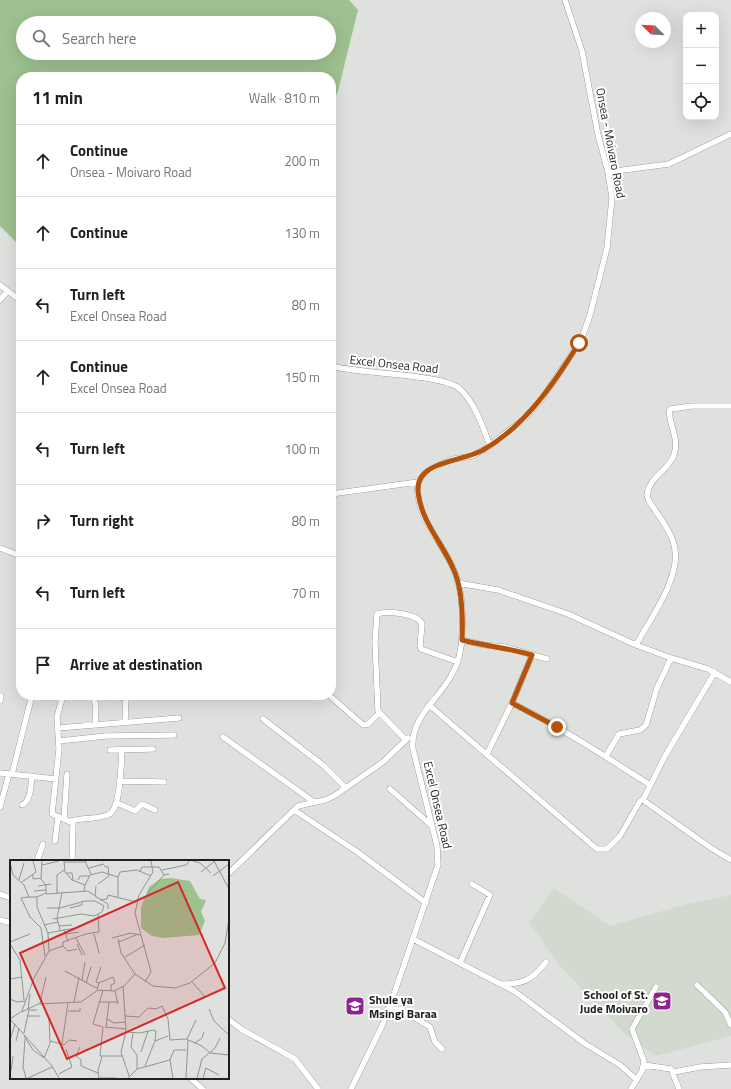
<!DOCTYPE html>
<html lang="en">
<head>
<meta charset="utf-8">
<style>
	body { margin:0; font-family:"Titillium Web",sans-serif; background:#f2f2f2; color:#202124 }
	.controls { position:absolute; right:12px; top:12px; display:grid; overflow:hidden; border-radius:8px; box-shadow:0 4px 16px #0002 }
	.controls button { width:36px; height:36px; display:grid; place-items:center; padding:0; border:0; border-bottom:1px solid #e0e0e0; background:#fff; color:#202124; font:20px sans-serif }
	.compass { position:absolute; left:635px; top:12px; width:36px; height:36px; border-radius:50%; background:#fff; box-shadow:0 4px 16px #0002; rotate:294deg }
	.stop { position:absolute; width:12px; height:12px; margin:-9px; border:3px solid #b45309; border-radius:50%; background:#fff }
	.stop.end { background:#b45309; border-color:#fff; box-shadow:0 1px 4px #0008 }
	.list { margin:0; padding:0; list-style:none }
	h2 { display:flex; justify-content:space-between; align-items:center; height:52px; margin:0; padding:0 16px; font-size:17px }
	h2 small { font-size:13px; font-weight:400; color:#757577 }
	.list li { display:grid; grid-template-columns:26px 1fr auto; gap:12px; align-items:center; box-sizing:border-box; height:72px; padding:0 16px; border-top:1px solid #e0e0e0 }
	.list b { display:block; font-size:15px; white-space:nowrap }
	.list p { margin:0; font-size:13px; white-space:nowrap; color:#757577 }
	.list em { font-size:13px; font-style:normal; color:#757577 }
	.icon { flex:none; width:22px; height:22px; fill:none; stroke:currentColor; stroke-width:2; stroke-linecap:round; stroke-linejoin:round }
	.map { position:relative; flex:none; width:731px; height:1089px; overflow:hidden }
	.search { position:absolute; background:#fff; box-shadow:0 4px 16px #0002; left:16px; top:16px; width:320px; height:44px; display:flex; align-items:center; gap:10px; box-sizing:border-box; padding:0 14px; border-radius:22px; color:#757577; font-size:15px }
	.panel { position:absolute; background:#fff; box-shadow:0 4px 16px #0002; left:16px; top:72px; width:320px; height:628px; border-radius:16px }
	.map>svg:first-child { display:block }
	.built { fill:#d2d9cf }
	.green { fill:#9dc18f; fill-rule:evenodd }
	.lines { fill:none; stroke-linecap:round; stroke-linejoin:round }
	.minor-casing { stroke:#737572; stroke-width:6 }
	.minor { stroke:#fff; stroke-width:5.5 }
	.route { stroke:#b45309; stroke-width:5 }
	.labels { text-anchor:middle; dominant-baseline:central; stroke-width:4; stroke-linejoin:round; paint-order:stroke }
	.street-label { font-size:12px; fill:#1f201f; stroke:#fff }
	.poi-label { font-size:12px; font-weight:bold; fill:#1f201f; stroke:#fff; text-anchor:end }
	.inset-road { fill:none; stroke:#929492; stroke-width:1 }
	.view { fill:#d62828; fill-opacity:0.15; stroke:#d62828; stroke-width:2 }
	.inset-edge { fill:none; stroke:#1f201f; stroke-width:2 }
</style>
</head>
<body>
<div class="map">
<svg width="731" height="1089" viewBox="0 0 731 1089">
	<rect width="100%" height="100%" fill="#dfe1de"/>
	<!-- built -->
	<path class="built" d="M 554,888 L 610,926 L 687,904 L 731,895 L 731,1036 L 656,1056 L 625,1034 L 561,967 L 529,923 Z"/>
	<!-- green -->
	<path class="green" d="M 0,0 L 349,0 L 358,10 L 338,91 L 331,108 L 331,77 L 21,77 L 21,247 L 0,226 ZM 23,23 L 329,23 L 329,53 L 23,53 Z"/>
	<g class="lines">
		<defs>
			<path id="minor" d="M 608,172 L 669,164 L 731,134
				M 0,285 L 21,301
				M 0,300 L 8,291
				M 331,366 C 359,374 444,374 460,389 C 475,403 483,427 490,446
				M 331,494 L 418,482
				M 0,548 L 21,556
				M 458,583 L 498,590 L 568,614 L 636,645 L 671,658 L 708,669 L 731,682
				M 462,640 L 484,645 L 505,647 L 547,659
				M 636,645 C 651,617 685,573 673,541 C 668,526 657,514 649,501 L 647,495 C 649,477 668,471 674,455 C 680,436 667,423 670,409 L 692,406 L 731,406
				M 63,695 L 57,717 L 59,749 L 52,814 L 73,823 L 72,861
				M 93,695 L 96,706 L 95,725
				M 105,695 L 126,698 L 125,722
				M 329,695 L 363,725 L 368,724 L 379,713
				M 0,701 L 1,696
				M 512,703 C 560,727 605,756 650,785
				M 429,705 L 597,849 L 607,849 L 620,836 L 640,801 L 643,800 L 711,848 L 731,860
				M 263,719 L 324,766 L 346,788
				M 58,728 L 179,718
				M 223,737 L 314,802
				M 406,740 L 378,711 L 375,642 L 377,614 C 387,611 418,613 422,624 L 420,646 L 421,649 L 458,662
				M 59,741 L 106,736 L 174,735
				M 110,750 L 153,749
				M 487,754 L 512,703 L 532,655
				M 606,756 L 619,734 L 640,730 L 646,725 L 657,688 L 671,658
				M 0,773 L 56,779
				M 12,774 L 31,699
				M 119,781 L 164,782
				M 390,789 L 432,826
				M 643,800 L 665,756 L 715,672
				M 117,803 L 135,811 L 142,804 L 155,810
				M 22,805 C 31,801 31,785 32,776
				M 0,807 L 9,774
				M 294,810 L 356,851 L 426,903
				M 64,819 L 67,774
				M 71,821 C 82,818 97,819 108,815 C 121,811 121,763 122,750
				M 55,841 L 58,818
				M 37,861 L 43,844
				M 228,874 L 298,806 L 325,800 L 334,796 L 383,762 L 408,738
				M 0,894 L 11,898
				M 0,920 L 11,923
				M 413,939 L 514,991 L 584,1043 L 620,1065 L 637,1080
				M 460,963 L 490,895 L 472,884
				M 501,984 C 524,984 532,980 546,962
				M 697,985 L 725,1012 L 731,1025
				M 388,1009 L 400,1009 L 430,1027 L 435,1042 L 442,1049
				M 228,1019 L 241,1029 L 295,1059 L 318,1089
				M 644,1065 L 671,1069 L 679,1089
				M 674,1072 L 700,1067 L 731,1065
				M 190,1078 L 203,1089
				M 351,1089 L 382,1026 L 392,1000 L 438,865 L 437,846 L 413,749 C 410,718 437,701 451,676 C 459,663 462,648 462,633 C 463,613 462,588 454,570 C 442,541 414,516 418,482 L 425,473 L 441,464 L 454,459 L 472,456 L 485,449 L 525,418 L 541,400 L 568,360 L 583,335 L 590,315 L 607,248 L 612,198 L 608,172 L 598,135 L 582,51 L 565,0
				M 631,1089 L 642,1071 L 644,1061 L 632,1029 L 656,987"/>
		</defs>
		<!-- minor casing -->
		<use href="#minor" class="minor-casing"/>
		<!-- minor -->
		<use href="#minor" class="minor"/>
	</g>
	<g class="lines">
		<!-- route -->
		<path class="route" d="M 557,727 L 512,703 L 532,655 C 509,648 485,646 462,640 C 463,618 463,589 453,568 C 442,543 421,521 418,492 C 415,460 464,462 483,450 C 526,425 553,385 579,343"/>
	</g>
	<!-- icons -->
	<defs>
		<symbol id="school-square" viewBox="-11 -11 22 22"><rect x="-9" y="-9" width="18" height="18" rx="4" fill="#8c268d" stroke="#fff"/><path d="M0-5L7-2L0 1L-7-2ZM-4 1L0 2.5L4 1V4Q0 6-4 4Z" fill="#fff"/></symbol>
	</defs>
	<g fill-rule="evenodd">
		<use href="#school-square" x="651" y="990" width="22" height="22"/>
		<use href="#school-square" x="344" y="995" width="22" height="22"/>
	</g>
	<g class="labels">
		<!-- street labels -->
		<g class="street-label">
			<text transform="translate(611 143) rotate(79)">Onsea - Moivaro Road</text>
			<text transform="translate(394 364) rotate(6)">Excel Onsea Road</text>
			<text transform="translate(438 805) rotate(77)">Excel Onsea Road</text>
		</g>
		<!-- poi labels -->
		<g class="poi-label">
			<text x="648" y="994">School of St.<tspan x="648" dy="14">Jude Moivaro</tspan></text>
			<text x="369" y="999" text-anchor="start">Shule ya<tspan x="369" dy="14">Msingi Baraa</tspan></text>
		</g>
	</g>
	<!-- overview -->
	<g transform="translate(10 860)">
		<rect width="219" height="219" fill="#dfe1de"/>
		<path d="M 161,18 L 180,21 L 190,39 L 196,40 L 191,52 L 195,61 L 189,75 L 153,78 L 142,76 L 131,68 L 131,47 L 139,27 L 150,19 Z" fill="#9dc18f"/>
		<path class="inset-road" d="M 54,1 L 55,12 L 62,20 L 75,25 L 74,31M 75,1 L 81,14M 183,1 L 190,3 L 201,13M 204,1 L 219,29M 0,2 L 3,15 L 14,25 L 19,37 L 27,37M 54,2 L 76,2M 32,5 L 49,1M 79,8 L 94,4M 152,10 L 176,5 L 179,1M 130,12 L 132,7 L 149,7 L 154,15M 191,12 L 205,1M 56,13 L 62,13 L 63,20M 23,15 L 23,19 L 31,18M 203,16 L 219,4M 9,20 L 14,3M 68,20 L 70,16 L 79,16M 12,22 L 26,12 L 23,1M 88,24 L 99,16 L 98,7 L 94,6M 75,25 L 80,15 L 92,12 L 108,17 L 110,12 L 127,10 L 141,16M 28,26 L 41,24M 86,26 L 85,36 L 98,44 L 98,49M 24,31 L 36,30M 138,33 L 154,15 L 159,14M 36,34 L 78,31 L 85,36M 47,34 L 47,15 L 54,10M 19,37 L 11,38 L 20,57 L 31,68 L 35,96M 108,37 L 108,17M 90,40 L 97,39 L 98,35 L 126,42M 37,48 L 50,48 L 75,41 L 85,41 L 94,46 L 92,52 L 84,56 L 71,54 L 43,59M 60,48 L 72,45 L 72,42M 34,65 L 48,62M 49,66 L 62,65M 50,70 L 47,58 L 52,33M 53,70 L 67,68M 38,73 L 54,70 L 58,81M 56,74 L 69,72M 84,74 L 89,93M 66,78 L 75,95M 102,78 L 121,73 L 130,75M 108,79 L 111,93 L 125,114 L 143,126 L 165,128 L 180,123 L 205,103 L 215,83 L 219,59M 0,82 L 20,74M 109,82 L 128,74M 0,84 L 10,100 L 14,140M 67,84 L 72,95M 53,86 L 58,91 L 67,89M 39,91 L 53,86 L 53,82 L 76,74 L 89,72 L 88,54M 115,97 L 135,85M 55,111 L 88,129M 0,119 L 12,117M 72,120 L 75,102M 135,122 L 141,112 L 125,53 L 129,35 L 143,12 L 141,1M 182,122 L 196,138M 76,123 L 81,107M 89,123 L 86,122 L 91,107M 113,126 L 116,171 L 111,192 L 119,216M 87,129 L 89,123 L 103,117 L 105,123 L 101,125 L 101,131M 93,130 L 83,164 L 93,167 L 90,196 L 113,196M 105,131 L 108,144M 0,139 L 7,142 L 15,141M 64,142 L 69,117M 90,142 L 107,142M 30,143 L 36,117M 199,149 L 204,161 L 219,175M 18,150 L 20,134M 58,151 L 70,151 L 70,148M 12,152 L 28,144 L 71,142 L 88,130 L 104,131 L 114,126 L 125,114M 17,156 L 30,156M 115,156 L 129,157 L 138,148 L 146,149 L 152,146 L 158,159 L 160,180 L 176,179 L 192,186 L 200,193 L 219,195M 0,159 L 12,151 L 24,118 L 39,91 L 38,73 L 27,47 L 27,37 L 36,33 L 36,25 L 31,19 L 32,1M 0,159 L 42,206 L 49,218M 39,159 L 40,182M 97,159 L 104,163 L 116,162M 95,167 L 116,169M 96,167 L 99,142M 143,170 L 146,171 L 145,181M 116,172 L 130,173 L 143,170M 14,173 L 19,150 L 27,150M 123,173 L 121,187 L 127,195 L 127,209M 14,176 L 23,190 L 34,198 L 41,181 L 54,185 L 59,180 L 67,181M 15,179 L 13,207 L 16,218M 177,179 L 186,160M 0,180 L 5,164M 6,181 L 9,168M 185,183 L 192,178 L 194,172M 52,184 L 58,143M 70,187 L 66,196 L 71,200 L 71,206 L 88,213M 131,192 L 138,171M 160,200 L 164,190 L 176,190M 135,206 L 145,181 L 158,176M 1,211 L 3,196M 49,214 L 62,207 L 56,189M 18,218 L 42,207M 89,218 L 88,210 L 92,197M 90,218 L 106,218M 118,218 L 127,209 L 160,200 L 163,218M 176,218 L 178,180M 187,218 L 192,199 L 205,188 L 210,178M 193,218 L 196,208 L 209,215"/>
		<path class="view" d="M 168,22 L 215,128 L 57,199 L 10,93 Z"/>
		<rect width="219" height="219" class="inset-edge"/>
	</g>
</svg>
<div class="controls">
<button>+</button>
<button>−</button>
<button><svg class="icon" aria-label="locate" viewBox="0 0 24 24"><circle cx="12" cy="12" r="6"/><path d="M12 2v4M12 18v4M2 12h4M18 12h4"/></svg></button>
</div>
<svg class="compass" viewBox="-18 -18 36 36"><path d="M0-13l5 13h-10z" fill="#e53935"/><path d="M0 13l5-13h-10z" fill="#757577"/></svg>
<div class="stop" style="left:579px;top:343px"></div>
<div class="stop end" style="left:557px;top:727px"></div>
<div class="search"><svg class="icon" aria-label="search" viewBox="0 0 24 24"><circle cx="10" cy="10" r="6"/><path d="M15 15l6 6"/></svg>Search here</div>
<section class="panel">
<h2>11 min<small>Walk · 810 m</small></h2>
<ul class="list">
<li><svg class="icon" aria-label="ahead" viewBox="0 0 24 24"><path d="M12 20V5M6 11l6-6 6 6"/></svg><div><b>Continue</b><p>Onsea - Moivaro Road</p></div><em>200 m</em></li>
<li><svg class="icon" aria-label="ahead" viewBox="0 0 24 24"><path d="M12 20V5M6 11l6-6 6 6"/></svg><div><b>Continue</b></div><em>130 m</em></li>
<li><svg class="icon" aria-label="left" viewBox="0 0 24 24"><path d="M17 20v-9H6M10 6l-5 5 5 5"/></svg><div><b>Turn left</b><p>Excel Onsea Road</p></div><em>80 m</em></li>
<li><svg class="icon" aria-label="ahead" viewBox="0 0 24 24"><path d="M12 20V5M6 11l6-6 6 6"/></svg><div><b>Continue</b><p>Excel Onsea Road</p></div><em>150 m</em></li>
<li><svg class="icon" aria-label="left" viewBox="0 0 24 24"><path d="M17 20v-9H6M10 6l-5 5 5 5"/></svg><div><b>Turn left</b></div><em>100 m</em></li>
<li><svg class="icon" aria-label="right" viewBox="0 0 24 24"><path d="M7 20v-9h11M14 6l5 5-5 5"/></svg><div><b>Turn right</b></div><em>80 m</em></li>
<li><svg class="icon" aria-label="left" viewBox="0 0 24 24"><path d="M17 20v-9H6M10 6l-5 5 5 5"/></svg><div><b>Turn left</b></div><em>70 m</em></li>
<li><svg class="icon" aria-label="arrive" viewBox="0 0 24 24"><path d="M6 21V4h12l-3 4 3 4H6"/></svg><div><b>Arrive at destination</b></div></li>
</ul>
</section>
</div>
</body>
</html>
